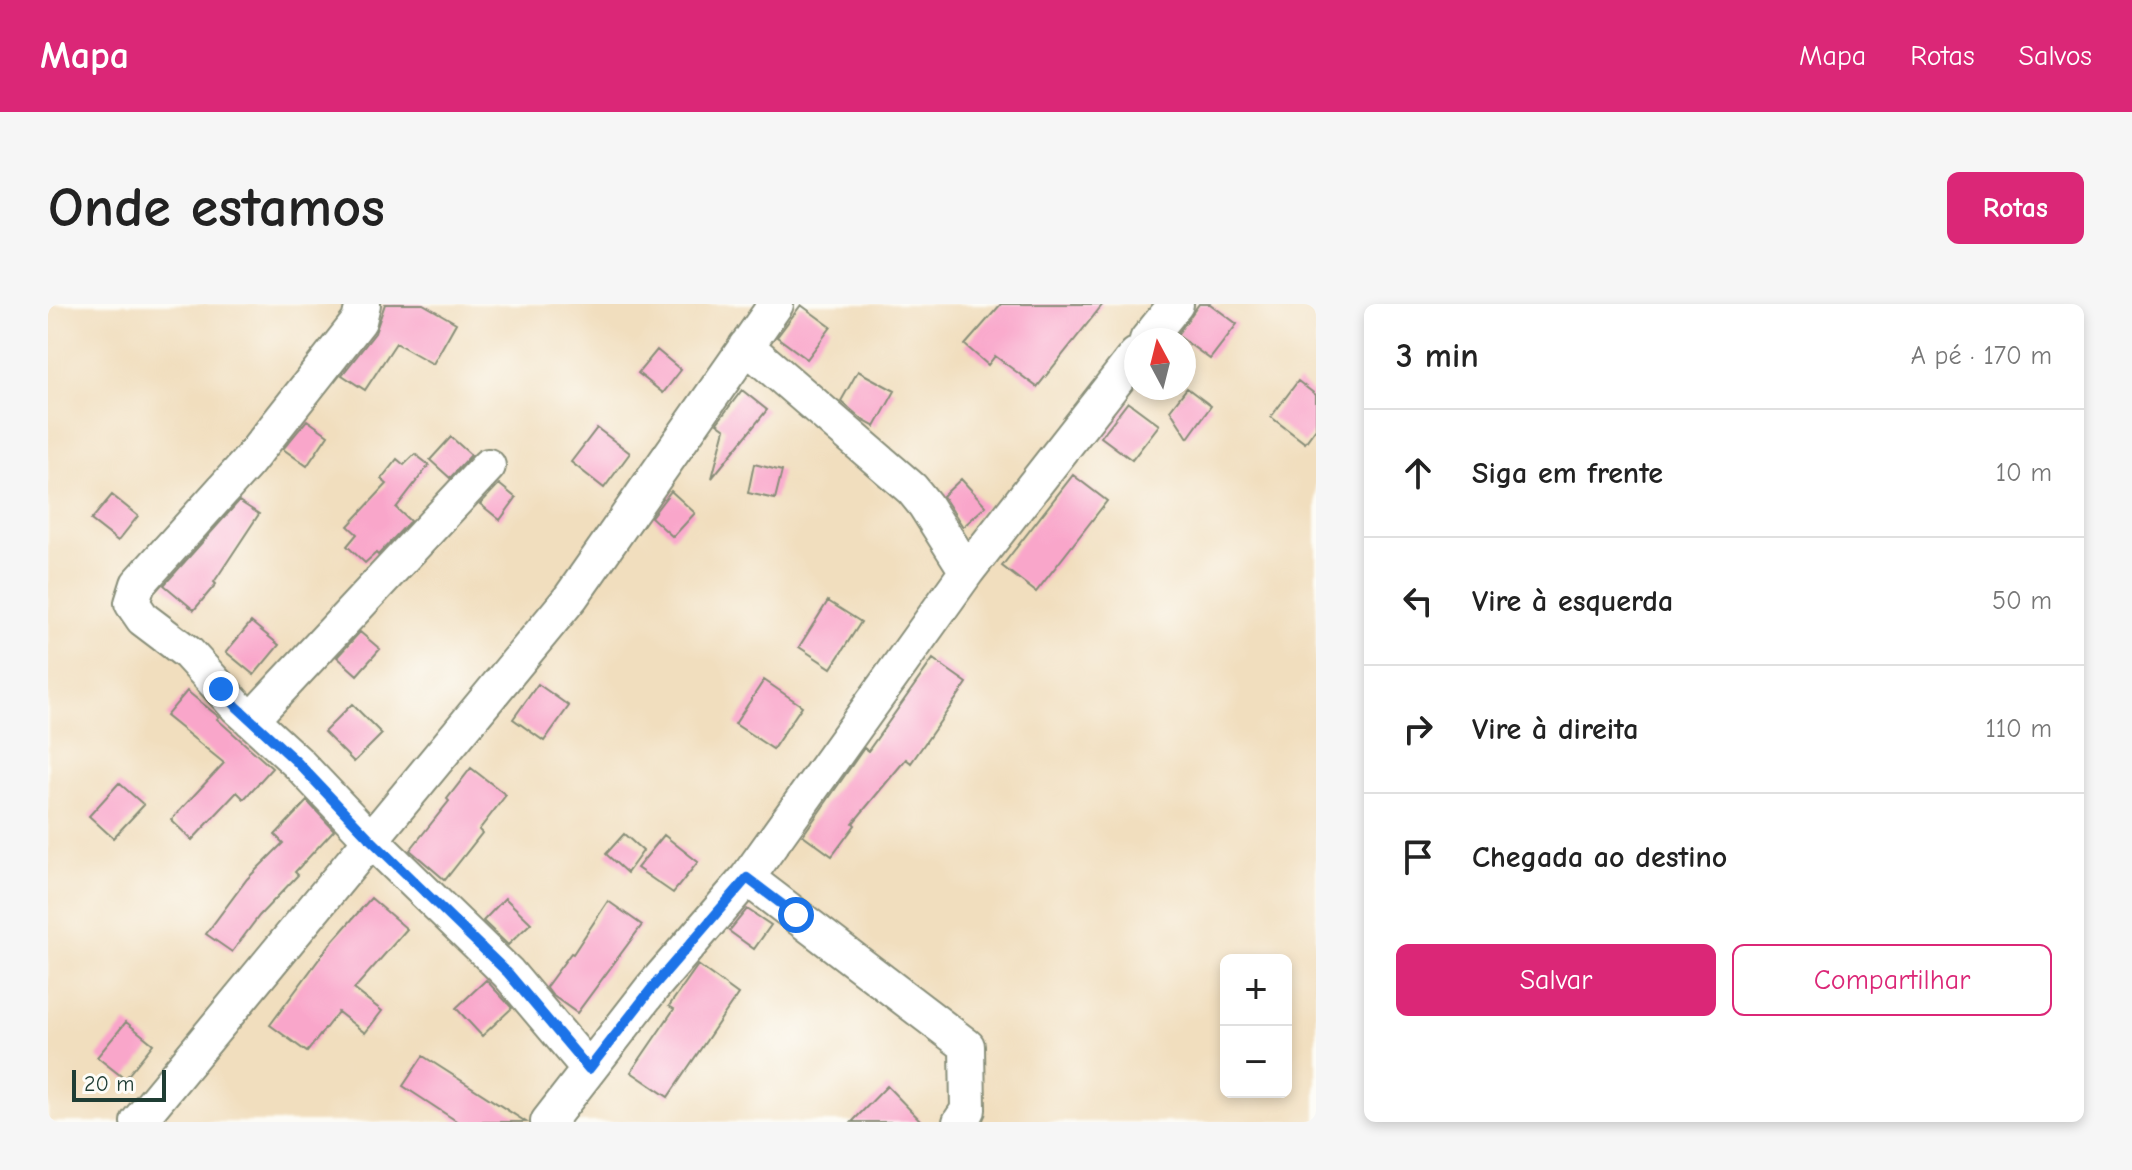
<!DOCTYPE html>
<html lang="pt">
<head>
<meta charset="utf-8">
<style>
	body { margin:0; font-family:"Comic Neue",sans-serif; background:#f6f6f6; color:#222 }
	.controls { position:absolute; right:24px; bottom:24px; display:grid; overflow:hidden; border-radius:12px; box-shadow:0 4px 12px #0003 }
	.controls button { width:72px; height:72px; display:grid; place-items:center; padding:0; border:0; border-bottom:2px solid #e0e0e0; background:#fff; color:#222; font:40px sans-serif }
	.compass { position:absolute; left:1076px; top:24px; width:72px; height:72px; border-radius:50%; background:#fff; box-shadow:0 4px 12px #0003; rotate:353deg }
	.scale { position:absolute; left:24px; bottom:20px; width:94px; box-sizing:border-box; padding-left:8px; border:4px solid #1f3d34; border-top:0; font-size:22px; line-height:28px; white-space:nowrap; color:#1f3d34; -webkit-text-stroke:6px #fdfcf7; paint-order:stroke }
	.stop { position:absolute; width:24px; height:24px; margin:-18px; border:6px solid #1a73e8; border-radius:50%; background:#fff }
	.stop.end { background:#1a73e8; border-color:#fff; box-shadow:0 2px 8px #0008 }
	.list { margin:0; padding:0; list-style:none }
	h2 { display:flex; justify-content:space-between; align-items:center; height:104px; margin:0; padding:0 32px; font-size:34px }
	h2 small { font-size:26px; font-weight:400; color:#767676 }
	.list li { display:grid; grid-template-columns:52px 1fr auto; gap:24px; align-items:center; box-sizing:border-box; height:128px; padding:0 32px; border-top:2px solid #e0e0e0 }
	.list b { display:block; font-size:30px; white-space:nowrap }
	.list em { font-size:26px; font-style:normal; color:#767676 }
	.actions { display:flex; gap:16px; padding:24px 32px }
	.actions a { flex:1; padding:18px 0; border:2px solid #db2777; border-radius:12px; text-align:center; font-size:28px; color:#db2777 }
	.actions .main { background:#db2777; color:#fff }
	.icon { flex:none; width:44px; height:44px; fill:none; stroke:currentColor; stroke-width:2; stroke-linecap:round; stroke-linejoin:round }
	.map { position:relative; flex:none; width:1268px; height:818px; overflow:hidden; border-radius:12px }
	header { display:flex; align-items:center; gap:48px; box-sizing:border-box; height:112px; padding:0 40px; background:#db2777; color:#fff }
	header strong { font-size:38px }
	nav { display:flex; gap:44px; margin-inline-start:auto; font-size:28px }
	.intro { display:flex; align-items:center; justify-content:space-between; box-sizing:border-box; height:192px; padding:0 48px }
	h1 { margin:0; font-size:56px }
	.button { padding:20px 36px; border-radius:12px; background:#db2777; color:#fff; font-size:28px; font-weight:700 }
	main { display:flex; gap:48px; padding:0 48px }
	aside { flex:1; background:#fff; border-radius:12px; box-shadow:0 4px 12px #0003 }
	.map>svg:first-child { display:block }
	.building { fill:#f9a6ca }
	.lines { fill:none; stroke-linecap:round; stroke-linejoin:round }
	.street-casing { stroke:#888e79; stroke-width:38 }
	.street { stroke:#fff; stroke-width:34 }
	.route { stroke:#1a73e8; stroke-width:10 }
</style>
</head>
<body>
<header>
<strong>Mapa</strong>
<nav><a>Mapa</a><a>Rotas</a><a>Salvos</a></nav>
</header>
<div class="intro"><h1>Onde estamos</h1><a class="button">Rotas</a></div>
<main>
<div class="map">
<svg width="1268" height="818" viewBox="0 0 1268 818">
	<rect width="100%" height="100%" fill="#fdfcf7"/>
	<filter id="ink" filterUnits="userSpaceOnUse"><feTurbulence type="fractalNoise" baseFrequency=".0125" numOctaves="2"/><feDisplacementMap in="SourceGraphic" scale="16" xChannelSelector="R" yChannelSelector="G"/><feConvolveMatrix kernelMatrix="1 2 1 2 8 2 1 2 1" color-interpolation-filters="sRGB"/></filter>
	<filter id="wash" filterUnits="userSpaceOnUse"><feTurbulence type="fractalNoise" baseFrequency=".006" numOctaves="4" result="noise"/><feDisplacementMap in="SourceGraphic" scale="32" xChannelSelector="R" yChannelSelector="G"/><feGaussianBlur stdDeviation="1.8" result="paint"/><feColorMatrix in="noise" values="0 0 0 0 0 0 0 0 0 0 0 0 0 0 0 0 0 1.4 0 .05"/><feComposite in="paint" operator="in"/></filter>
	<g filter="url(#wash)">
		<rect width="100%" height="100%" fill="#f1debe"/>
		<g id="blocks">
			<!-- building -->
			<path class="building" d="M 337,0 L 375,0 L 408,19 L 385,60 L 348,39 L 317,86 L 294,71 L 327,29 Z
				M 953,0 L 1055,0 L 989,83 L 947,52 L 940,61 L 917,41 Z
				M 1151,0 L 1162,0 L 1189,20 L 1162,55 L 1129,31 Z
				M 753,1 L 783,23 L 759,55 L 729,33 Z
				M 609,46 L 633,66 L 615,89 L 590,69 Z
				M 810,67 L 847,87 L 827,123 L 816,117 L 793,97 Z
				M 1250,77 L 1268,91 L 1268,124 L 1257,139 L 1223,113 Z
				M 1139,84 L 1163,102 L 1140,134 L 1122,106 Z
				M 694,86 L 719,106 L 664,174 L 677,125 L 669,119 Z
				M 1080,98 L 1111,121 L 1084,156 L 1053,133 Z
				M 259,116 L 280,131 L 259,162 L 235,145 Z
				M 549,124 L 582,149 L 556,184 L 523,158 Z
				M 403,133 L 423,151 L 402,174 L 382,156 Z
				M 367,150 L 381,161 L 348,204 L 362,217 L 330,251 L 328,249 L 317,259 L 299,242 L 309,230 L 300,222 L 339,180 L 333,175 L 349,155 L 356,161 Z
				M 706,160 L 734,167 L 727,195 L 700,189 Z
				M 1025,171 L 1059,197 L 988,288 L 954,262 Z
				M 913,175 L 938,202 L 915,223 L 895,192 Z
				M 451,180 L 468,194 L 452,216 L 432,200 Z
				M 623,187 L 647,209 L 625,233 L 603,213 Z
				M 64,191 L 90,212 L 70,237 L 43,216 Z
				M 191,197 L 211,210 L 166,278 L 168,280 L 146,306 L 116,281 Z
				M 780,297 L 813,318 L 783,364 L 751,343 Z
				M 203,318 L 231,341 L 206,371 L 178,348 Z
				M 312,328 L 332,345 L 309,371 L 289,353 Z
				M 885,355 L 919,379 L 863,459 L 858,455 L 805,519 L 807,521 L 784,552 L 755,531 L 816,444 L 820,447 Z
				M 716,376 L 754,402 L 725,445 L 687,420 Z
				M 490,380 L 521,402 L 496,437 L 465,415 Z
				M 139,387 L 171,413 L 169,415 L 224,464 L 196,495 L 189,488 L 144,536 L 123,516 L 176,459 L 118,412 Z
				M 304,400 L 334,430 L 306,458 L 276,428 Z
				M 423,464 L 458,491 L 431,526 L 434,529 L 397,576 L 362,546 L 401,497 L 399,495 Z
				M 71,479 L 96,501 L 65,534 L 41,512 Z
				M 259,497 L 286,526 L 247,568 L 250,571 L 211,612 L 184,648 L 158,630 L 199,575 L 235,539 L 227,531 Z
				M 576,530 L 595,547 L 579,569 L 558,550 Z
				M 616,531 L 650,558 L 625,589 L 589,564 Z
				M 323,594 L 359,625 L 306,685 L 334,707 L 317,729 L 290,708 L 259,748 L 222,721 L 283,639 Z
				M 457,594 L 483,619 L 460,641 L 435,617 Z
				M 560,597 L 594,621 L 529,709 L 504,691 L 498,683 L 523,649 L 525,650 Z
				M 699,605 L 723,621 L 706,645 L 681,627 Z
				M 650,661 L 690,690 L 620,793 L 583,768 L 626,705 L 621,702 Z
				M 438,676 L 464,704 L 434,732 L 408,704 Z
				M 78,718 L 105,740 L 77,775 L 49,753 Z
				M 375,752 L 478,818 L 410,818 L 355,782 Z
				M 839,782 L 874,818 L 804,818 Z"/>
		</g>
	</g>
	<g filter="url(#ink)">
		<use href="#blocks" fill-opacity="0" stroke="#888e79" stroke-width="2"/>
		<g class="lines">
			<defs>
				<path id="street" d="M 315,0 L 311,17 L 200,158 L 90,280 L 84,299 L 95,315 L 140,349 L 189,403 L 249,458 L 322,535 L 460,669 L 541,765
					M 1099,36 L 1128,0
					M 698,42 L 864,185 L 877,201 L 919,267
					M 203,416 L 440,162
					M 699,574 L 919,742 L 920,806 L 912,818
					M 90,818 L 523,293 L 728,0
					M 500,818 L 604,684 L 699,574 L 919,267 L 1088,51"/>
			</defs>
			<!-- street casing -->
			<use href="#street" class="street-casing"/>
			<!-- street -->
			<use href="#street" class="street"/>
		</g>
	</g>
	<g class="lines" filter="url(#ink)">
		<!-- route -->
		<path class="route" d="M 173,385 L 189,403 L 249,458 L 322,535 L 460,669 L 541,765 L 604,684 L 699,574 L 748,611"/>
	</g>
</svg>
<div class="controls">
<button>+</button>
<button>−</button>
</div>
<svg class="compass" viewBox="-18 -18 36 36"><path d="M0-13l5 13h-10z" fill="#e53935"/><path d="M0 13l5-13h-10z" fill="#767676"/></svg>
<div class="scale">20 m</div>
<div class="stop" style="left:748px;top:611px"></div>
<div class="stop end" style="left:173px;top:385px"></div>
</div>
<aside>
<h2>3 min<small>A pé · 170 m</small></h2>
<ul class="list">
<li><svg class="icon" aria-label="ahead" viewBox="0 0 24 24"><path d="M12 20V5M6 11l6-6 6 6"/></svg><div><b>Siga em frente</b></div><em>10 m</em></li>
<li><svg class="icon" aria-label="left" viewBox="0 0 24 24"><path d="M17 20v-9H6M10 6l-5 5 5 5"/></svg><div><b>Vire à esquerda</b></div><em>50 m</em></li>
<li><svg class="icon" aria-label="right" viewBox="0 0 24 24"><path d="M7 20v-9h11M14 6l5 5-5 5"/></svg><div><b>Vire à direita</b></div><em>110 m</em></li>
<li><svg class="icon" aria-label="arrive" viewBox="0 0 24 24"><path d="M6 21V4h12l-3 4 3 4H6"/></svg><div><b>Chegada ao destino</b></div></li>
</ul>
<div class="actions"><a class="main">Salvar</a><a>Compartilhar</a></div>
</aside>
</main>
</body>
</html>
